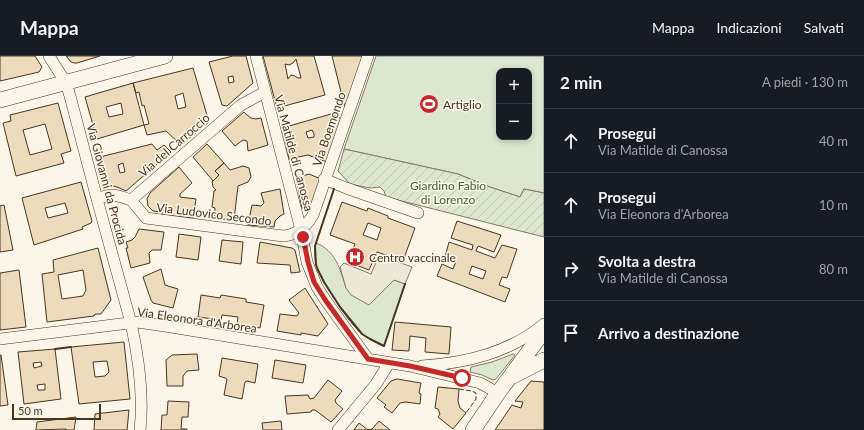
<!DOCTYPE html>
<html lang="it">
<head>
<meta charset="utf-8">
<style>
	body { margin:0; font-family:Lato,sans-serif; background:#20242c; color:#f1f3f6 }
	.controls { position:absolute; right:12px; top:12px; display:grid; overflow:hidden; border-radius:8px; box-shadow:0 2px 6px #0003 }
	.controls button { width:36px; height:36px; display:grid; place-items:center; padding:0; border:0; border-bottom:1px solid #363941; background:#171b24; color:#f1f3f6; font:20px sans-serif }
	.scale { position:absolute; left:12px; bottom:10px; width:89px; box-sizing:border-box; padding-left:4px; border:2px solid #4a3520; border-top:0; font-size:11px; line-height:14px; white-space:nowrap; color:#4a3520; -webkit-text-stroke:3px #fbf6e9; paint-order:stroke }
	.stop { position:absolute; width:12px; height:12px; margin:-9px; border:3px solid #c62828; border-radius:50%; background:#fff }
	.stop.end { background:#c62828; border-color:#fff; box-shadow:0 1px 4px #0008 }
	.list { margin:0; padding:0; list-style:none }
	h2 { display:flex; justify-content:space-between; align-items:center; height:52px; margin:0; padding:0 16px; font-size:17px }
	h2 small { font-size:13px; font-weight:400; color:#9ea1a6 }
	.list li { display:grid; grid-template-columns:26px 1fr auto; gap:12px; align-items:center; box-sizing:border-box; height:64px; padding:0 16px; border-top:1px solid #363941 }
	.list b { display:block; font-size:15px; white-space:nowrap }
	.list p { margin:0; font-size:13px; white-space:nowrap; color:#9ea1a6 }
	.list em { font-size:13px; font-style:normal; color:#9ea1a6 }
	.icon { flex:none; width:22px; height:22px; fill:none; stroke:currentColor; stroke-width:2; stroke-linecap:round; stroke-linejoin:round }
	.map { position:relative; flex:none; width:544px; height:374px; overflow:hidden }
	header { display:flex; align-items:center; gap:24px; box-sizing:border-box; height:56px; padding:0 20px; background:#171b24; border-bottom:1px solid #363941 }
	header strong { font-size:19px }
	nav { display:flex; gap:22px; margin-inline-start:auto; font-size:14px }
	main { display:flex }
	aside { flex:1; background:#171b24 }
	.map>svg:first-child { display:block }
	.grass { fill:#dce7d0; stroke:#887966; fill-rule:evenodd }
	.garden { fill:url(#garden-furrows); stroke:#887966 }
	.parking { fill:#ede7d9; stroke:#887966 }
	.building { fill:#ecdcbc; stroke:#4a3520; fill-rule:evenodd }
	.lines { fill:none; stroke-linecap:round; stroke-linejoin:round }
	.street-casing { stroke:#4a3520; stroke-width:12 }
	.secondary-casing { stroke:#4a3520; stroke-width:16 }
	.street { stroke:#fbf6e9; stroke-width:11 }
	.secondary { stroke:#fbf6e9; stroke-width:15 }
	.fence { stroke:#4a3520; stroke-width:1; stroke-dasharray:5 2; stroke-linecap:butt }
	.wall { stroke:#4a3520; stroke-width:2 }
	.route { stroke:#c62828; stroke-width:5 }
	.labels { text-anchor:middle; dominant-baseline:central; stroke-width:3; stroke-linejoin:round; paint-order:stroke }
	.poi-label { font-size:12px; fill:#4a3520; stroke:#fbf6e9; text-anchor:start }
	.street-label { font-size:12px; fill:#4a3520; stroke:#fbf6e9 }
	.park-label { font-size:12px; fill:#436837; stroke:#fbf6e9 }
</style>
</head>
<body>
<header>
<strong>Mappa</strong>
<nav><a>Mappa</a><a>Indicazioni</a><a>Salvati</a></nav>
</header>
<main>
<div class="map">
<svg width="544" height="374" viewBox="0 0 544 374">
	<defs>
		<pattern id="garden-furrows" width="10" height="10" patternUnits="userSpaceOnUse"><rect width="10" height="10" fill="#dce7d0"/><path d="M-1 1l2-2M0 10L10 0M9 11l2-2" fill="none" stroke="#bec7b2"/></pattern>
	</defs>
	<rect width="100%" height="100%" fill="#fbf6e9"/>
	<!-- grass -->
	<path class="grass" d="M 376,0 L 544,0 L 544,137 L 524,133 L 520,141 L 487,130 L 458,118 L 344,93 ZM 499,15 L 529,15 L 529,81 L 499,81 Z
		M 316,187 C 336,195 340,213 346,232 L 394,224 L 405,228 L 384,290 C 377,287 369,283 362,278 C 349,267 340,251 330,236 C 326,229 321,222 318,215 C 315,207 313,195 316,187 Z
		M 513,298 L 514,298 L 515,299 L 496,323 L 493,324 L 482,319 L 470,316 L 471,311 L 492,306 Z"/>
	<!-- garden -->
	<path class="garden" d="M 344,93 L 458,118 L 487,130 L 520,141 L 524,133 L 544,137 L 544,181 L 386,141 L 384,135 L 380,131 L 370,132 L 350,128 L 338,115 Z"/>
	<!-- parking -->
	<path class="parking" d="M 379,199 L 412,211 L 405,228 L 394,224 L 369,249 L 351,239 L 346,232 L 340,211 L 344,207 L 371,218 Z"/>
	<!-- building -->
	<path class="building" d="M 0,0 L 35,0 L 42,11 L 39,16 L 0,25 Z
		M 66,0 L 100,0 L 77,7 L 74,7 L 71,6 Z
		M 233,0 L 246,0 L 253,27 L 227,50 L 222,49 L 209,6 ZM 233,20 L 234,26 L 229,27 L 228,21 Z
		M 263,0 L 314,0 L 325,39 L 277,52 ZM 296,3 L 301,22 L 298,22 L 295,20 L 291,19 L 288,23 L 285,8 L 289,9 L 293,7 Z
		M 332,0 L 363,0 L 345,52 Z
		M 193,12 L 209,66 L 181,89 L 166,75 L 147,79 L 144,69 L 149,68 L 144,49 L 142,50 L 139,36 L 136,37 L 133,27 ZM 183,37 L 186,51 L 178,53 L 175,40 Z
		M 133,27 L 144,69 L 97,83 L 85,41 ZM 121,47 L 123,58 L 109,61 L 106,51 Z
		M 58,47 L 71,95 L 61,98 L 64,107 L 16,120 L 3,67 L 11,65 L 10,59 ZM 45,68 L 52,93 L 30,99 L 23,74 Z
		M 244,56 L 247,59 L 251,62 L 256,63 L 261,62 L 268,89 L 248,95 L 247,85 L 243,84 L 235,90 L 222,75 Z
		M 331,58 L 342,63 L 327,106 L 308,99 L 289,103 L 282,72 ZM 312,74 L 314,78 L 314,81 L 308,82 L 306,76 Z
		M 152,88 L 157,94 L 164,89 L 171,96 L 126,135 L 117,131 L 112,130 L 108,131 L 100,101 ZM 123,107 L 125,116 L 120,117 L 118,109 Z
		M 207,88 L 224,107 L 215,115 L 219,119 L 213,125 L 193,101 Z
		M 224,107 L 230,114 L 243,110 L 249,112 L 251,121 L 248,126 L 238,130 L 234,164 L 214,162 L 215,152 L 212,151 L 214,135 L 216,134 L 213,131 L 212,126 L 219,119 L 215,115 Z
		M 179,111 L 192,127 L 180,138 L 180,141 L 196,143 L 193,162 L 162,159 L 162,156 L 153,155 L 148,150 L 147,143 L 150,137 Z
		M 309,118 L 321,123 L 311,153 L 302,152 L 296,122 Z
		M 81,126 L 92,165 L 91,167 L 82,171 L 83,173 L 34,189 L 22,142 ZM 65,147 L 68,157 L 48,162 L 45,152 Z
		M 280,133 L 284,158 L 280,160 L 275,165 L 274,171 L 248,169 L 252,149 L 261,150 L 264,147 L 261,137 Z
		M 342,146 L 367,155 L 368,152 L 388,160 L 388,162 L 415,172 L 403,205 L 377,196 L 369,214 L 348,206 L 355,188 L 330,179 ZM 368,167 L 381,172 L 377,184 L 363,179 Z
		M 4,149 L 13,194 L 0,196 L 0,150 Z
		M 457,165 L 501,179 L 494,196 L 478,190 L 476,195 L 495,202 L 502,189 L 517,193 L 507,222 L 502,221 L 499,229 L 510,233 L 505,246 L 437,220 L 442,208 L 453,213 L 456,205 L 445,201 L 449,186 L 472,194 L 473,189 L 451,182 ZM 472,210 L 486,215 L 483,223 L 469,218 Z
		M 139,173 L 164,176 L 161,194 L 152,194 L 149,197 L 150,207 L 131,212 L 126,192 L 128,192 L 126,186 L 132,184 L 135,181 Z
		M 179,178 L 201,181 L 198,204 L 176,201 Z
		M 222,184 L 243,186 L 241,208 L 219,205 Z
		M 260,186 L 292,192 L 295,194 L 300,216 L 291,217 L 290,209 L 257,207 Z
		M 98,192 L 111,244 L 101,258 L 95,258 L 94,260 L 47,266 L 42,218 L 54,216 L 53,204 ZM 83,214 L 86,234 L 83,240 L 62,243 L 58,219 Z
		M 161,213 L 165,229 L 168,230 L 178,233 L 173,252 L 153,247 L 151,244 L 143,221 Z
		M 19,214 L 26,271 L 0,274 L 0,217 Z
		M 305,232 L 328,268 L 318,280 L 301,277 L 301,279 L 277,275 L 280,258 L 297,260 L 299,257 L 289,244 Z
		M 201,239 L 220,242 L 221,239 L 246,243 L 246,246 L 264,249 L 260,272 L 237,268 L 238,261 L 222,259 L 221,264 L 198,261 Z
		M 395,266 L 451,271 L 449,298 L 425,296 L 426,282 L 410,280 L 409,295 L 392,294 Z
		M 124,286 L 130,343 L 79,348 L 71,291 ZM 107,305 L 109,316 L 105,320 L 95,321 L 93,306 Z
		M 55,293 L 61,343 L 24,348 L 18,296 ZM 41,306 L 42,310 L 34,312 L 33,307 ZM 45,328 L 45,334 L 38,334 L 37,329 Z
		M 197,298 L 199,314 L 187,315 L 183,320 L 183,330 L 167,330 L 166,304 L 172,299 Z
		M 0,299 L 1,299 L 8,349 L 0,350 Z
		M 222,302 L 258,308 L 255,327 L 247,325 L 245,326 L 242,343 L 224,339 L 227,323 L 225,322 L 219,320 Z
		M 275,304 L 306,309 L 303,327 L 272,322 Z
		M 397,323 L 421,327 L 419,337 L 421,338 L 420,348 L 406,346 L 400,347 L 392,357 L 384,351 L 386,349 L 377,342 L 391,325 Z
		M 328,324 L 342,335 L 335,344 L 336,347 L 343,353 L 331,366 L 315,354 L 312,354 L 311,356 L 287,358 L 285,340 L 308,339 L 310,343 L 314,342 Z
		M 531,325 L 544,326 L 544,374 L 495,374 L 512,349 L 521,352 L 523,346 L 515,345 Z
		M 438,331 L 459,333 L 458,345 L 460,352 L 466,357 L 453,373 L 438,361 L 440,358 L 438,353 L 435,352 Z
		M 168,345 L 189,346 L 188,361 L 182,361 L 181,373 L 187,373 L 187,374 L 161,374 L 162,359 L 167,359 Z
		M 129,354 L 127,374 L 94,374 L 95,358 Z
		M 76,361 L 74,374 L 66,374 L 66,373 L 36,374 L 37,366 Z
		M 281,365 L 282,374 L 263,374 L 262,367 Z
		M 379,365 L 390,374 L 354,374 L 359,367 L 368,374 L 372,373 Z"/>
	<g class="lines">
		<defs>
			<path id="street" d="M 49,0 L 66,27 L 70,40 L 97,143 L 131,267 C 139,303 144,338 140,374
				M 256,0 L 301,174 L 307,206 L 317,231 L 326,245 L 368,303
				M 324,123 L 346,132 L 418,157
				M 97,143 C 113,136 115,139 131,144 L 241,49 L 265,36
				M 131,144 L 146,162 L 283,180 C 297,179 306,171 313,159 L 368,0
				M 0,283 L 137,266 L 165,270 L 410,310 L 480,327 L 498,337
				M 422,310 C 466,307 509,297 544,268
				M 338,374 L 376,328 L 389,307"/>
			<path id="secondary" d="M 0,44 L 165,0
				M 513,320 L 544,304
				M 473,374 L 498,337 L 544,275"/>
		</defs>
		<!-- street casing -->
		<use href="#street" class="street-casing"/>
		<!-- secondary casing -->
		<use href="#secondary" class="secondary-casing"/>
		<!-- street -->
		<use href="#street" class="street"/>
		<!-- secondary -->
		<use href="#secondary" class="secondary"/>
		<!-- fence -->
		<path class="fence" d="M 459,333 L 472,335 L 476,337 L 476,343 L 466,357"/>
		<!-- wall -->
		<path class="wall" d="M 334,133 L 315,190 L 316,209 L 318,214 L 324,226 L 340,251 L 362,278 L 370,283 L 384,290 L 405,228
			M 55,293 L 71,291"/>
	</g>
	<g class="lines">
		<!-- route -->
		<path class="route" d="M 303,181 L 308,206 L 314,226 L 326,245 L 368,303 L 410,310 L 462,322"/>
	</g>
	<!-- icons -->
	<defs>
		<symbol id="stadium-disc" viewBox="-11 -11 22 22"><circle r="9.5" fill="#c62828" stroke="#fbf6e9"/><path d="M0-5a6.5 5 0 1 0 0 10a6.5 5 0 1 0 0-10ZM-3.5-1.8h7v3.6h-7Z" fill="#fff"/></symbol>
		<symbol id="hospital-disc" viewBox="-11 -11 22 22"><circle r="9.5" fill="#c62828" stroke="#fbf6e9"/><path d="M-5-5h3v3.5h4V-5h3V5h-3V1.5h-4V5h-3Z" fill="#fff"/></symbol>
	</defs>
	<g fill-rule="evenodd">
		<use href="#stadium-disc" x="418" y="37" width="22" height="22"/>
		<use href="#hospital-disc" x="344" y="190" width="22" height="22"/>
	</g>
	<g class="labels">
		<!-- poi labels -->
		<g class="poi-label">
			<text x="443" y="48">Artiglio</text>
			<text x="369" y="201">Centro vaccinale</text>
		</g>
		<!-- street labels -->
		<g class="street-label">
			<text transform="translate(329 73) rotate(-71)">Via Boemondo</text>
			<text transform="translate(174 89) rotate(-41)">Via del Carroccio</text>
			<text transform="translate(294 97) rotate(75)">Via Matilde di Canossa</text>
			<text transform="translate(107 128) rotate(75)">Via Giovanni da Procida</text>
			<text transform="translate(214 158) rotate(7)">Via Ludovico Secondo</text>
			<text transform="translate(197 264) rotate(8)">Via Eleonora d'Arborea</text>
		</g>
		<!-- park labels -->
		<g class="park-label">
			<text x="448" y="129">Giardino Fabio<tspan x="448" dy="14">di Lorenzo</tspan></text>
		</g>
	</g>
</svg>
<div class="controls">
<button>+</button>
<button>−</button>
</div>
<div class="scale">50 m</div>
<div class="stop" style="left:462px;top:322px"></div>
<div class="stop end" style="left:303px;top:181px"></div>
</div>
<aside>
<h2>2 min<small>A piedi · 130 m</small></h2>
<ul class="list">
<li><svg class="icon" aria-label="ahead" viewBox="0 0 24 24"><path d="M12 20V5M6 11l6-6 6 6"/></svg><div><b>Prosegui</b><p>Via Matilde di Canossa</p></div><em>40 m</em></li>
<li><svg class="icon" aria-label="ahead" viewBox="0 0 24 24"><path d="M12 20V5M6 11l6-6 6 6"/></svg><div><b>Prosegui</b><p>Via Eleonora d'Arborea</p></div><em>10 m</em></li>
<li><svg class="icon" aria-label="right" viewBox="0 0 24 24"><path d="M7 20v-9h11M14 6l5 5-5 5"/></svg><div><b>Svolta a destra</b><p>Via Matilde di Canossa</p></div><em>80 m</em></li>
<li><svg class="icon" aria-label="arrive" viewBox="0 0 24 24"><path d="M6 21V4h12l-3 4 3 4H6"/></svg><div><b>Arrivo a destinazione</b></div></li>
</ul>
</aside>
</main>
</body>
</html>
